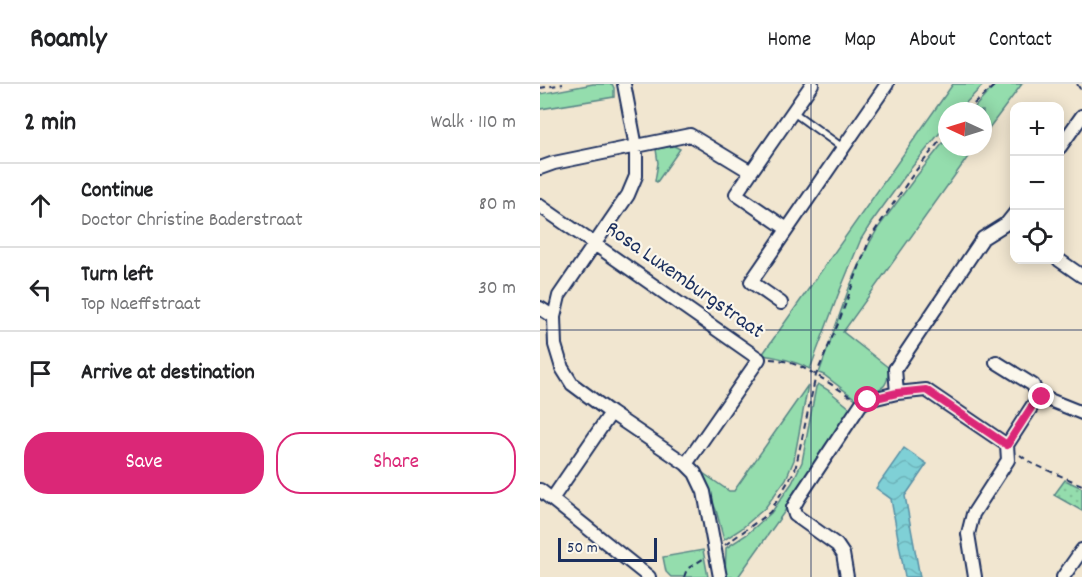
<!DOCTYPE html>
<html lang="en">
<head>
<meta charset="utf-8">
<style>
	body { margin:0; font-family:Dekko,sans-serif; background:#f2f2f2; color:#202124 }
	.controls { position:absolute; right:18px; top:18px; display:grid; overflow:hidden; border-radius:12px; box-shadow:0 3px 15px #0003 }
	.controls button { width:54px; height:54px; display:grid; place-items:center; padding:0; border:0; border-bottom:2px solid #e0e0e0; background:#fff; color:#202124; font:30px sans-serif }
	.compass { position:absolute; left:398px; top:18px; width:54px; height:54px; border-radius:50%; background:#fff; box-shadow:0 3px 15px #0003; rotate:274deg }
	.scale { position:absolute; left:18px; bottom:15px; width:99px; box-sizing:border-box; padding-left:6px; border:3px solid #1b2f5e; border-top:0; font-size:16px; line-height:21px; white-space:nowrap; color:#1b2f5e; -webkit-text-stroke:4px #fbf7ec; paint-order:stroke }
	.stop { position:absolute; width:18px; height:18px; margin:-14px; border:4px solid #db2777; border-radius:50%; background:#fff }
	.stop.end { background:#db2777; border-color:#fff; box-shadow:0 2px 6px #0008 }
	.list { margin:0; padding:0; list-style:none }
	h2 { display:flex; justify-content:space-between; align-items:center; height:78px; margin:0; padding:0 24px; font-size:26px }
	h2 small { font-size:20px; font-weight:400; color:#757577 }
	.list li { display:grid; grid-template-columns:39px 1fr auto; gap:18px; align-items:center; box-sizing:border-box; height:84px; padding:0 24px; border-top:2px solid #e0e0e0 }
	.list b { display:block; font-size:22px; white-space:nowrap }
	.list p { margin:0; font-size:20px; white-space:nowrap; color:#757577 }
	.list em { font-size:20px; font-style:normal; color:#757577 }
	.actions { display:flex; gap:12px; padding:18px 24px }
	.actions a { flex:1; padding:14px 0; border:2px solid #db2777; border-radius:24px; text-align:center; font-size:21px; color:#db2777 }
	.actions .main { background:#db2777; color:#fff }
	.icon { flex:none; width:33px; height:33px; fill:none; stroke:currentColor; stroke-width:2; stroke-linecap:round; stroke-linejoin:round }
	.map { position:relative; flex:none; width:542px; height:493px; overflow:hidden }
	header { display:flex; align-items:center; gap:36px; box-sizing:border-box; height:84px; padding:0 30px; background:#fff; border-bottom:2px solid #e0e0e0 }
	header strong { font-size:28px }
	nav { display:flex; gap:33px; margin-inline-start:auto; font-size:21px }
	main { display:flex }
	aside { flex:1; background:#fff }
	.map>svg:first-child { display:block }
	.grass { fill:#94ddad; stroke:#588686; stroke-width:1.5 }
	.park { fill:url(#park-dots); stroke:#588686; stroke-width:1.5 }
	.water { fill:url(#water-waves); stroke:#5790a6; stroke-width:1.5 }
	.lines { fill:none; stroke-linecap:round; stroke-linejoin:round }
	.lane-casing { stroke:#1b2f5e; stroke-width:10 }
	.street-casing { stroke:#1b2f5e; stroke-width:16 }
	.path { stroke:#1b2f5e; stroke-width:2; stroke-dasharray:6 4.5; stroke-linecap:butt }
	.lane { stroke:#fbf7ec; stroke-width:6 }
	.street { stroke:#fbf7ec; stroke-width:12 }
	.route { stroke:#db2777; stroke-width:8 }
	.grid { fill:none; stroke:#1b2f5e; stroke-width:1.5; stroke-opacity:0.55 }
	.labels { text-anchor:middle; dominant-baseline:central; stroke-width:4.5; stroke-linejoin:round; paint-order:stroke }
	.street-label { font-size:22px; fill:#1b2f5e; stroke:#fbf7ec }
</style>
</head>
<body>
<header>
<strong>Roamly</strong>
<nav><a>Home</a><a>Map</a><a>About</a><a>Contact</a></nav>
</header>
<main>
<aside>
<h2>2 min<small>Walk · 110 m</small></h2>
<ul class="list">
<li><svg class="icon" aria-label="ahead" viewBox="0 0 24 24"><path d="M12 20V5M6 11l6-6 6 6"/></svg><div><b>Continue</b><p>Doctor Christine Baderstraat</p></div><em>80 m</em></li>
<li><svg class="icon" aria-label="left" viewBox="0 0 24 24"><path d="M17 20v-9H6M10 6l-5 5 5 5"/></svg><div><b>Turn left</b><p>Top Naeffstraat</p></div><em>30 m</em></li>
<li><svg class="icon" aria-label="arrive" viewBox="0 0 24 24"><path d="M6 21V4h12l-3 4 3 4H6"/></svg><div><b>Arrive at destination</b></div></li>
</ul>
<div class="actions"><a class="main">Save</a><a>Share</a></div>
</aside>
<div class="map">
<svg width="542" height="493" viewBox="0 0 542 493">
	<defs>
		<pattern id="park-dots" width="8" height="8" patternUnits="userSpaceOnUse" patternTransform="scale(1.5)"><rect width="8" height="8" fill="#94ddad"/><path d="M2 2h.1M6 6h.1" fill="none" stroke="#7fbe97" stroke-width="1.8" stroke-linecap="round"/></pattern>
		<pattern id="water-waves" width="16" height="10" patternUnits="userSpaceOnUse" patternTransform="scale(1.5)"><rect width="16" height="10" fill="#7fd0d6"/><path d="M0 5q4-4 8 0t8 0" fill="none" stroke="#6db3ba"/></pattern>
	</defs>
	<rect width="100%" height="100%" fill="#f1e6d0"/>
	<filter id="ink" filterUnits="userSpaceOnUse"><feTurbulence type="fractalNoise" baseFrequency=".0167" numOctaves="2"/><feDisplacementMap in="SourceGraphic" scale="12" xChannelSelector="R" yChannelSelector="G"/><feConvolveMatrix kernelMatrix="1 2 1 2 8 2 1 2 1" color-interpolation-filters="sRGB"/></filter>
	<g filter="url(#ink)">
		<!-- grass -->
		<path class="grass" d="M 53,0 L 72,0 L 74,4 L 74,13 L 0,25 L 0,10 Z
			M 413,0 L 444,0 L 418,27 L 407,27 L 407,40 L 368,88 L 331,139 L 321,155 L 298,211 L 270,285 C 255,277 239,273 222,271 Z
			M 456,0 L 482,0 L 443,52 L 443,27 L 431,27 Z
			M 407,54 L 407,63 L 435,63 L 303,248 L 349,284 C 347,315 334,299 317,316 L 284,291 L 279,289 L 309,204 L 329,160 L 338,144 L 375,94 Z
			M 134,62 L 140,65 L 117,98 L 115,97 L 118,79 L 116,65 Z
			M 278,300 L 288,306 L 311,325 L 246,421 L 245,427 L 198,493 L 185,493 L 186,464 L 206,451 L 231,429 L 252,399 L 262,378 L 276,303 Z
			M 268,301 L 254,376 L 246,395 L 225,424 L 201,445 L 184,456 L 176,426 L 160,387 L 189,407 L 194,407 Z
			M 163,466 L 168,493 L 131,493 L 126,488 L 123,473 Z"/>
		<!-- park -->
		<path class="park" d="M 525,396 L 542,404 L 542,427 L 514,411 Z"/>
		<!-- water -->
		<path class="water" d="M 364,364 L 387,380 L 365,412 L 380,493 L 365,493 L 351,415 L 336,404 Z"/>
		<g class="lines">
			<defs>
				<path id="lane" d="M 253,28 L 303,64"/>
				<path id="street" d="M 84,0 L 96,63 L 96,92 L 88,111 L 19,212 L 14,233 L 15,261 L 22,284 L 32,300 L 71,329 L 146,380 L 155,389 L 164,408 L 180,493
					M 520,63 L 542,32
					M 0,84 L 14,79 L 150,51 L 211,88 L 272,0
					M 211,88 L 196,110 L 247,145
					M 0,122 L 219,275 L 146,380
					M 519,176 L 542,192
					M 241,219 L 211,198 L 347,0
					M 0,224 L 14,233
					M 456,278 L 493,301 L 498,313
					M 357,309 L 355,285 L 443,154 L 467,139 L 475,129
					M 467,361 L 498,313 L 502,313 L 542,329
					M 0,406 L 109,493
					M 12,415 L 71,329
					M 307,493 L 303,470 L 297,461 L 255,431 L 253,424 L 258,415 L 321,320 L 328,316 L 357,309 L 386,306 L 467,361 L 468,376 L 433,430 L 428,450 L 435,493
					M 523,493 L 542,466"/>
			</defs>
			<!-- lane casing -->
			<use href="#lane" class="lane-casing"/>
			<!-- street casing -->
			<use href="#street" class="street-casing"/>
			<!-- path -->
			<path class="path" d="M 537,0 L 542,8
				M 0,4 L 23,0
				M 426,27 L 456,0
				M 230,275 C 260,276 286,298 311,313
				M 480,371 L 491,379 L 542,401
				M 185,461 L 230,428 L 255,386 L 276,291 L 298,240 L 330,154 L 374,89 L 407,48
				M 144,493 L 147,485 L 163,475"/>
			<!-- lane -->
			<use href="#lane" class="lane"/>
			<!-- street -->
			<use href="#street" class="street"/>
		</g>
	</g>
	<g class="lines" filter="url(#ink)">
		<!-- route -->
		<path class="route" d="M 328,316 L 357,309 L 386,306 L 467,361 L 498,313 L 502,313"/>
	</g>
	<!-- grid -->
	<path class="grid" d="M 271,0 L 271,493M 0,246 L 542,246"/>
	<g class="labels">
		<!-- street labels -->
		<g class="street-label">
			<text transform="translate(144 197) rotate(35)">Rosa Luxemburgstraat</text>
		</g>
	</g>
</svg>
<div class="controls">
<button>+</button>
<button>−</button>
<button><svg class="icon" aria-label="locate" viewBox="0 0 24 24"><circle cx="12" cy="12" r="6"/><path d="M12 2v4M12 18v4M2 12h4M18 12h4"/></svg></button>
</div>
<svg class="compass" viewBox="-18 -18 36 36"><path d="M0-13l5 13h-10z" fill="#e53935"/><path d="M0 13l5-13h-10z" fill="#757577"/></svg>
<div class="scale">50 m</div>
<div class="stop" style="left:328px;top:316px"></div>
<div class="stop end" style="left:502px;top:313px"></div>
</div>
</main>
</body>
</html>
